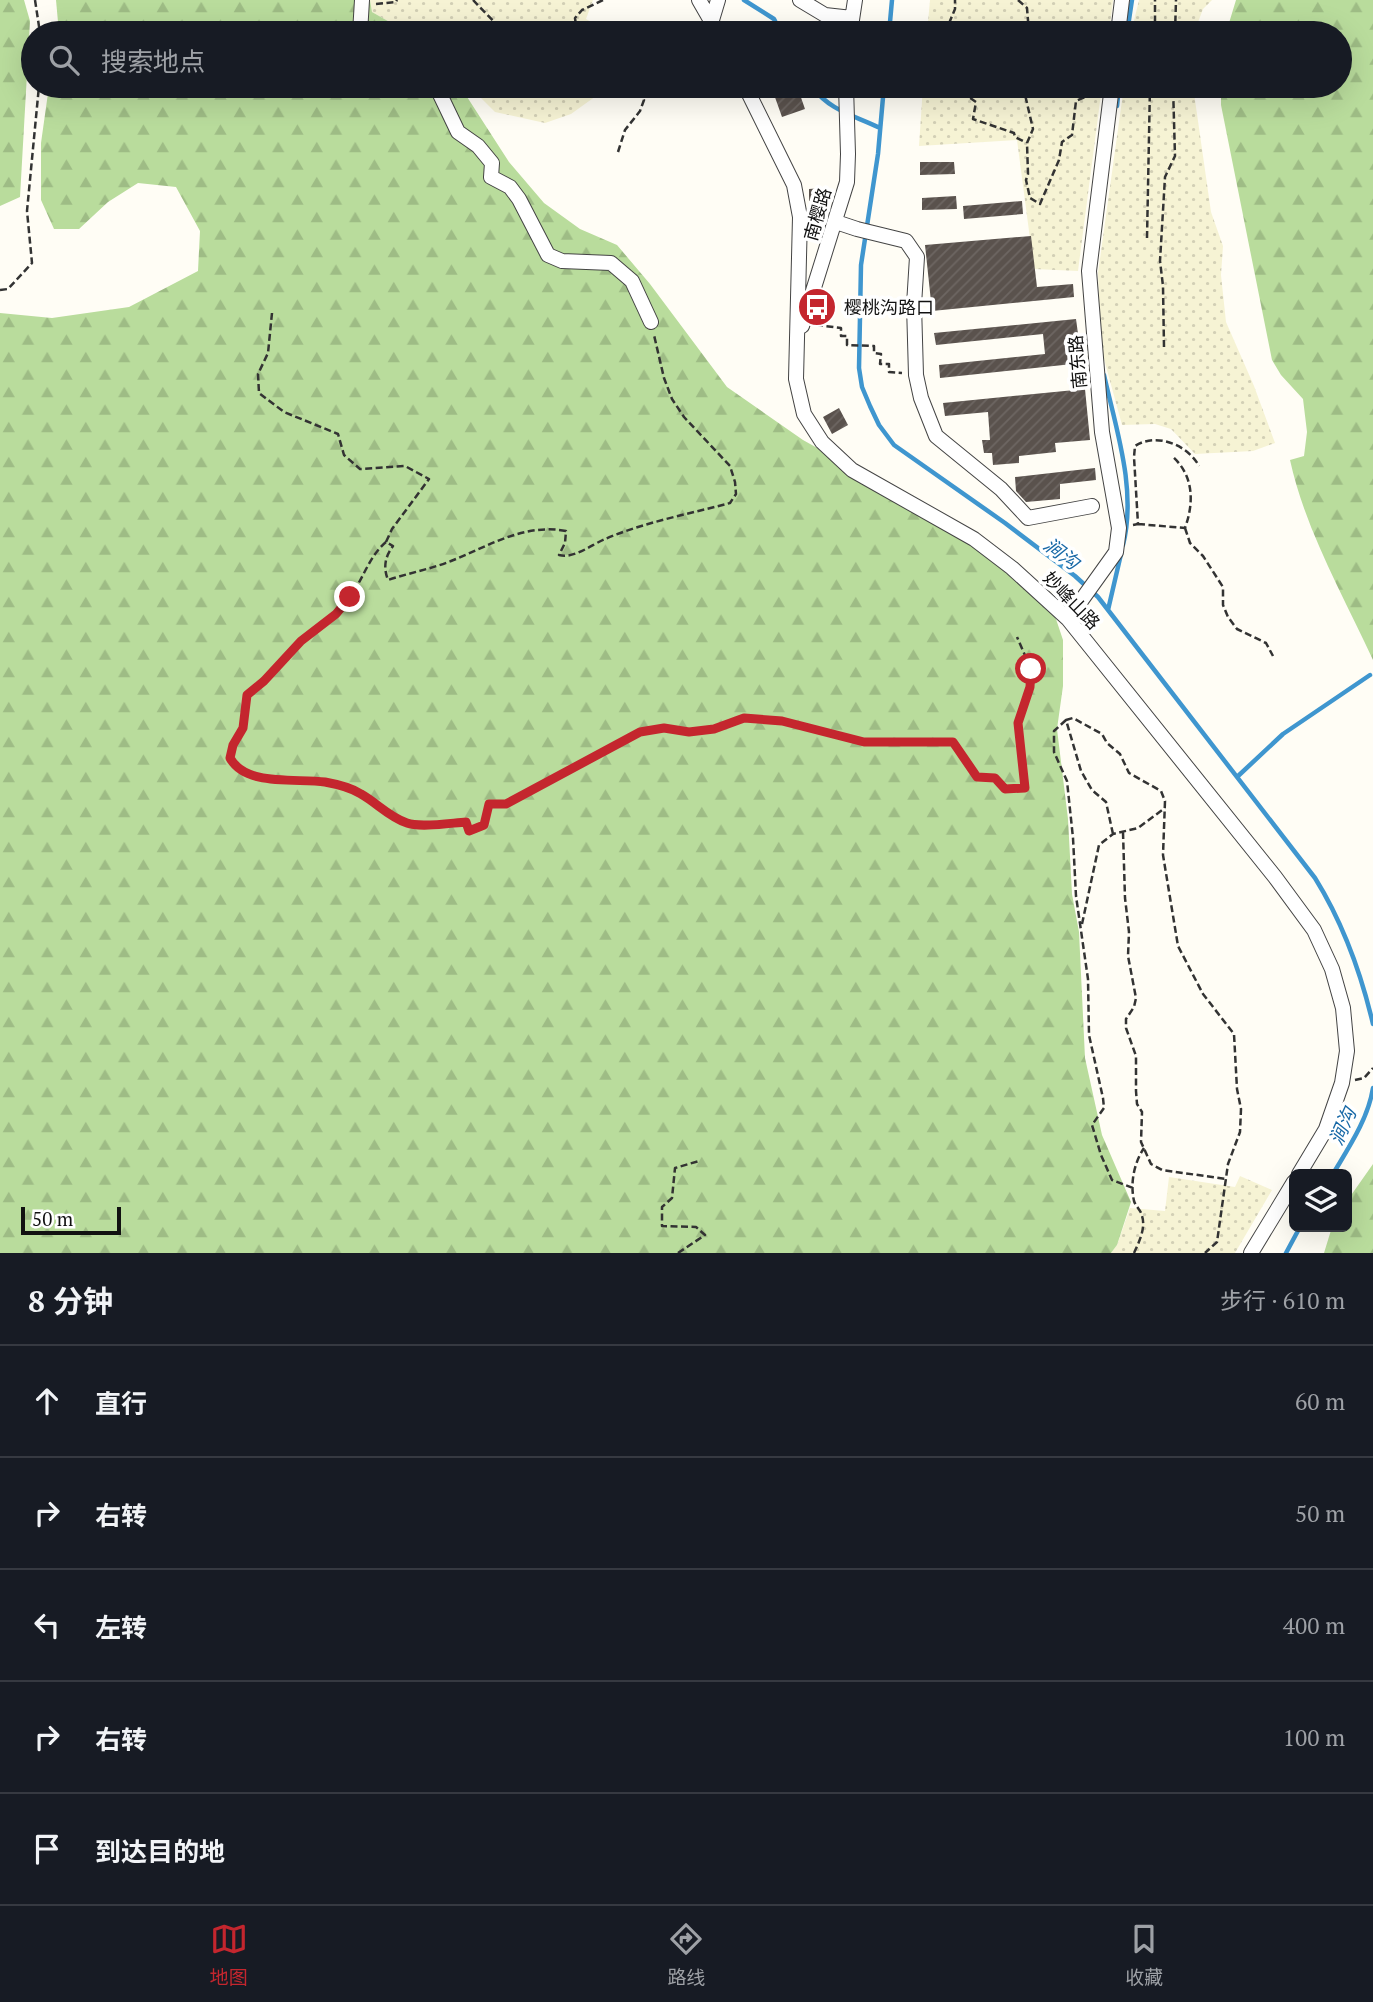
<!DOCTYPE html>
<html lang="zh">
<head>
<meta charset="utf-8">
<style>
	body { margin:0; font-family:"PT Serif","Noto Sans SC",serif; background:#242831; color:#f1f3f6 }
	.controls { position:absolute; right:21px; bottom:21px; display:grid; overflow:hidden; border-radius:10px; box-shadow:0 7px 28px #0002 }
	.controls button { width:63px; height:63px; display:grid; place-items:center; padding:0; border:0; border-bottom:2px solid #363941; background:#171b24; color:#f1f3f6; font:35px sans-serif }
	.scale { position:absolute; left:21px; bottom:18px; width:100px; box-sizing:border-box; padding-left:7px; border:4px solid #111; border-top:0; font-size:19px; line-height:24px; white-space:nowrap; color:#111; -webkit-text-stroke:5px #fff; paint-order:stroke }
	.stop { position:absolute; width:21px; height:21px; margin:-16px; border:5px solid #c4262e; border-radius:50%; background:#fff }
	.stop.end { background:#c4262e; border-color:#fff; box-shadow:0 2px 7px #0008 }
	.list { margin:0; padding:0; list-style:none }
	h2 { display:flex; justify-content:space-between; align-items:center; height:91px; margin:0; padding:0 28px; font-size:30px }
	h2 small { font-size:23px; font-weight:400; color:#9ea1a6 }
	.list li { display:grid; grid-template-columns:46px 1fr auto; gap:21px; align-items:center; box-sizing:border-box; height:112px; padding:0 28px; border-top:2px solid #363941 }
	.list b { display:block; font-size:26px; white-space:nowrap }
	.list em { font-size:23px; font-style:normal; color:#9ea1a6 }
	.icon { flex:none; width:38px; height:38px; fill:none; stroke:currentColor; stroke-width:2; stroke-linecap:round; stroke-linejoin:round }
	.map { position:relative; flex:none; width:1373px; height:1253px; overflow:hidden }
	.search { position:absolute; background:#171b24; box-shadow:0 7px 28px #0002; left:21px; right:21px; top:21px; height:77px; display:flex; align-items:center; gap:18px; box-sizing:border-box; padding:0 24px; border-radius:38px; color:#9ea1a6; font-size:26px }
	.sheet { height:651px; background:#171b24 }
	nav { display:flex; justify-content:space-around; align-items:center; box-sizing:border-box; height:98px; border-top:2px solid #363941; background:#171b24; font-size:19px; color:#9ea1a6 }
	nav a { display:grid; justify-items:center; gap:4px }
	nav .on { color:#c4262e }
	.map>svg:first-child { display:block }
	.farmland { fill:url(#farmland-dots) }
	.forest { fill:url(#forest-firs) }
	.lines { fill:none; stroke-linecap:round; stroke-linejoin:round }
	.stream { stroke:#3f96cf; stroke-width:4.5 }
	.building { fill:url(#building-hatch) }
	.minor-casing { stroke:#444; stroke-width:16 }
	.path { stroke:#333; stroke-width:2.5; stroke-dasharray:7 3.5; stroke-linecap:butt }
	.minor { stroke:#fff; stroke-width:14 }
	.route { stroke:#c4262e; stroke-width:9 }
	.labels { text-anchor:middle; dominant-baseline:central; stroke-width:7; stroke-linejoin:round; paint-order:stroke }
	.street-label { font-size:18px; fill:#111; stroke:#fff }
	.poi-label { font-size:18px; fill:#111; stroke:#fff; text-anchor:start }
	.water-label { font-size:19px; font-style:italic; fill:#1768a6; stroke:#fff }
</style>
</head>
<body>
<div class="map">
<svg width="1373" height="1253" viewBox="0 0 1373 1253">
	<defs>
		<pattern id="farmland-dots" width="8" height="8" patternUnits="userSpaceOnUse" patternTransform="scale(1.75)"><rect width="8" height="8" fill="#f6f3d4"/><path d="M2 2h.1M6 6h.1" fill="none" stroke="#d2cfb5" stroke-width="1.8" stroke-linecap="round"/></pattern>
		<pattern id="forest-firs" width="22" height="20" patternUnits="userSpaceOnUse" patternTransform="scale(1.75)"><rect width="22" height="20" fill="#b9dc9c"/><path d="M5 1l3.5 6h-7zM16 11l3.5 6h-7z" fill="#9ebc85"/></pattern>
		<pattern id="building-hatch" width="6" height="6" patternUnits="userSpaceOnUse" patternTransform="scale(1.75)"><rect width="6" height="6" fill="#5a524d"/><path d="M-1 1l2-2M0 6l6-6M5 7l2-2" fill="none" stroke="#6d6662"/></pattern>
	</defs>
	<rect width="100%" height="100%" fill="#fffdf5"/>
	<!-- farmland -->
	<path class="farmland" d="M 370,0 L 593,0 L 586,19 L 611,33 L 409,33 L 372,12 Z
		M 930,0 L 1113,0 L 1109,33 L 927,33 Z
		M 1139,0 L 1212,0 L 1203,9 L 1194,33 L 1131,33 Z
		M 469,86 L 610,86 L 571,114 L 545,123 L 495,112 Z
		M 923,86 L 1102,86 L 1078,271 L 1034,269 L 1017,140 L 919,146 Z
		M 1124,86 L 1193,86 L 1211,212 L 1223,246 L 1221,275 L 1226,322 L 1254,386 L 1275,443 L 1253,451 L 1195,454 L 1171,429 L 1155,424 L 1122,425 L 1101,348 L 1098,273 Z
		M 1240,1176 L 1272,1190 L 1235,1253 L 1111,1253 L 1117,1245 L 1130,1208 L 1165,1211 L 1169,1177 L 1235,1187 Z"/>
	<!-- forest -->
	<path class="forest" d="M 0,0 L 24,0 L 30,21 L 20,197 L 0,206 Z
		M 56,0 L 370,0 L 372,12 L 409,33 L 59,33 Z
		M 1236,0 L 1373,0 L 1373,660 C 1343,595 1305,529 1290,460 L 1304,456 L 1307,432 L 1303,399 L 1281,375 L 1272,360 L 1221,105 L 1221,86 L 1340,86 L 1340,33 L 1226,33 Z
		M 49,86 L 460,86 L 509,162 L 544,203 L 580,229 L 617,245 L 650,284 L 727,387 L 803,440 L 1004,553 L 1050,601 L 1063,640 L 1063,686 L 1057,729 L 1068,819 L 1072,894 L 1079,932 L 1085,1058 L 1102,1135 L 1131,1202 L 1117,1245 L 1111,1253 L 0,1253 L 0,313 L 52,318 L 129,307 L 198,271 L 200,231 L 176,187 L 138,183 L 108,202 L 79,229 L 54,229 L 41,200 L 41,143 Z
		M 1373,1164 L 1373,1253 L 1324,1253 L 1332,1227 L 1347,1227 L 1347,1201 Z"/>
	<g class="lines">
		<!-- stream -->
		<path class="stream" d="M 744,0 L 774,19 L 781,33
			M 889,33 L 892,0
			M 1127,33 L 1132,0
			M 811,86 C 832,112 851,114 880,128
			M 884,86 L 878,154 L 861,265 L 859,368 L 862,387 L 870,406 L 879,425 L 894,445 L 1005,523 L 1075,576 L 1098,597 L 1315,878 C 1343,923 1361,973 1373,1024
			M 1117,106 L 1119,86
			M 1104,375 C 1116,429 1137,490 1123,545
			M 1108,610 L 1121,554
			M 1237,777 L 1283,734 L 1370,675
			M 1333,1174 C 1349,1147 1368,1119 1373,1088
			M 1286,1253 L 1300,1227"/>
	</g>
	<!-- building -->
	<path class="building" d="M 771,86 L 797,86 L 805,109 L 782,117 Z
		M 920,162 L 954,162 L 955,174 L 920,175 Z
		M 823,188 L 824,200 L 809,201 L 809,189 Z
		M 956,196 L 957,209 L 922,210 L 922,198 Z
		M 1022,201 L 1023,214 L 964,219 L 963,206 Z
		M 1031,236 L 1037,287 L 1073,284 L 1074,297 L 932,311 L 925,245 Z
		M 1076,319 L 1082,363 L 940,378 L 939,365 L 1045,354 L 1043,334 L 936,345 L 934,333 Z
		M 1085,389 L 1090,440 L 1055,443 L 1056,452 L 1019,456 L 1019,463 L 993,465 L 992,453 L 984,453 L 982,440 L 990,440 L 988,412 L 945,416 L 943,403 Z
		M 839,408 L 848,425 L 832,434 L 823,417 Z
		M 1095,468 L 1096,480 L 1060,484 L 1060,499 L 1026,502 L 1016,491 L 1015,477 Z"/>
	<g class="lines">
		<defs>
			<path id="minor" d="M 699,0 L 718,33
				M 800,0 L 825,15 L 852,18
				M 712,20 L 718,0
				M 360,33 L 362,0
				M 850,33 L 855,0
				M 1118,33 L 1122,0
				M 436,86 L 458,132 L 478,146 L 492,163 L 491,177 L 510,187 L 519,199 L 548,255 L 562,261 L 611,263 L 632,281 L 651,322
				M 745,86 L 794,185 L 800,217 L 796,379 L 804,414 L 822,442 L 852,470 L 974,539 L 1012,568 L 1068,619 L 1275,877 L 1314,930 L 1332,969 L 1343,1008 L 1347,1051 L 1342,1083 L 1326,1129 L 1299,1174
				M 836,222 L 857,229 L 906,241 L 917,257 L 914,305 L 916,375 L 921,398 L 936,436 L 1001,489 L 1028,518 L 1092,506
				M 802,326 L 847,182 L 848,154 L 846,86
				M 1068,619 L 1116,552 L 1119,528 L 1102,432 L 1089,271 L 1112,86
				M 1251,1253 L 1294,1182"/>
		</defs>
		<!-- minor casing -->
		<use href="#minor" class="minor-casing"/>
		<!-- path -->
		<path class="path" d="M 35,0 L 40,33
			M 473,0 L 505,33
			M 1018,0 L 1027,8 L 1029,33
			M 376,4 L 396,2 L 397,0
			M 577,33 L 575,18 L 582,10 L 603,0
			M 945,33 L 955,9 L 955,0
			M 1155,33 L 1155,0
			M 1175,33 L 1176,0
			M 953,86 L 976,102 L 973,119 L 1014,133 L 1015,137 L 1025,142
			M 1023,86 L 1033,129 L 1027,143 L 1028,174 L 1026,180 L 1030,198 L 1040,204 L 1059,160 L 1062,142 L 1072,135 L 1076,101 L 1085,97 L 1085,86
			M 618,152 L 625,130 L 640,111 L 644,100 L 635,86
			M 1147,238 L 1150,86
			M 0,290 L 8,289 L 32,263 L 27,211 L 39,86
			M 272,313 L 268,353 L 258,374 L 259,393 L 284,412 L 338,434 L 344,455 L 360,469 L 405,466 L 429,479 L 392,529 L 386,542 L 393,546 C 385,557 383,567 388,580 C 409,573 431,569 451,561 C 489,546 524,523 566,531 L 565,543 L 559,555 C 574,559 591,545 605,539 C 645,522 689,514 730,503 L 736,494 L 735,482 L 730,466 L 684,417 L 672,399 L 664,378 L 654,335
			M 816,325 L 841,328 L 841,336 L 847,336 L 847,345 L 874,346 L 874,353 L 881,354 L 880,364 L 889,364 L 889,372 L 902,373
			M 1164,347 L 1163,286 L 1160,261 L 1165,177 L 1175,156 L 1173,86
			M 1138,524 L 1185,528 C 1194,503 1194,476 1173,457
			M 1133,525 L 1138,524 L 1134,457 L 1135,446 C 1156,432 1188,445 1199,466
			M 1185,528 L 1190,543 L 1203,556 L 1223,587 L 1223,605 L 1228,617 L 1237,629 L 1266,643 L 1273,656
			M 386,542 C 368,557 362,583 347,601 C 334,617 317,627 302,640 C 283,658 268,678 247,695 L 243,728 L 233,745 L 230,758 C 247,788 296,778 325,782 C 336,784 352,788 361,794 C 377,803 389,817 407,823 C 420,828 451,823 466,822 L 469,831 L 484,825 L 489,804 L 507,804 L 640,732 L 664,728 L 689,732 L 714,729 L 744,718 L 782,721 L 864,742 L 953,742 L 977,777 L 995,778 L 1005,789 L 1025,788 L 1019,723 L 1030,687 L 1031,669 L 1017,637
			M 1066,720 L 1054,731 L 1054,752 L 1067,781 L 1073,838 L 1076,896 L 1088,979 L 1089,1035 L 1103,1098 L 1104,1108 L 1092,1125 L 1101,1155 L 1112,1180 L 1133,1188
			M 1123,832 L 1125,898 L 1129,932 L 1128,956 L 1136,998 L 1134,1007 L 1126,1019 L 1126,1028 L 1136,1056 L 1136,1091 L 1137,1104 L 1142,1112 L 1141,1142 L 1151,1164 L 1162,1170 L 1226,1179
			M 1113,834 L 1106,802 L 1092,790 L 1081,771 L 1066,720 L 1073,718 L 1102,734 L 1107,743 L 1120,754 L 1129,773 L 1161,791 L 1165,801 L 1163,855 L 1178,946 L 1203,994 L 1234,1034 L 1237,1089 L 1241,1109 L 1240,1132 L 1228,1164 L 1217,1242 L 1205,1253
			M 1082,924 L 1099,845 L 1113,834 L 1138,828 L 1165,808
			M 1355,1080 L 1364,1078 L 1373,1068
			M 678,1253 L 705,1235 L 696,1227 L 662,1226 L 662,1207 L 672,1198 L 675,1168 L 699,1161
			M 1134,1253 C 1139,1242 1146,1228 1142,1216 C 1141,1210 1136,1207 1134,1201 C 1130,1183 1134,1163 1144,1148"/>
		<!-- minor -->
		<use href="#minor" class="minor"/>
	</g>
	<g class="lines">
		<!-- route -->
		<path class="route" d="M 350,597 L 336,614 L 301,641 L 264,681 L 247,695 L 243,728 L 233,745 L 230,758 C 246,787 297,778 325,782 C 336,784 352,788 361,794 C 377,803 389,817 407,823 C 420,828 451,823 466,822 L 469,831 L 484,825 L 489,804 L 506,804 L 640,732 L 664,728 L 689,732 L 714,729 L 744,718 L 782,721 L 864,742 L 953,742 L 977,777 L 995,778 L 1005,789 L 1025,788 L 1018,723 L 1030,687 L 1031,669"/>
	</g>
	<!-- icons -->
	<defs>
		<symbol id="bus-disc" viewBox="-11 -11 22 22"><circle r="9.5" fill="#c4262e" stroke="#fff"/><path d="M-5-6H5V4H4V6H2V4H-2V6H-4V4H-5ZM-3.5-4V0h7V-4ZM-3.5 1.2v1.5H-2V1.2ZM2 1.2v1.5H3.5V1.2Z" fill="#fff"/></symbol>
	</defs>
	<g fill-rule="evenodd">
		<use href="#bus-disc" x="795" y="285" width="44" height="44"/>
	</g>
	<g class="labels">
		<!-- street labels -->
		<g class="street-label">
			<text transform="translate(817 214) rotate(-74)">南樱路</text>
			<text transform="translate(1077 362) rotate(-95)">南东路</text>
			<text transform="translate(1072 600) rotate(46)">妙峰山路</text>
		</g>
		<!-- poi labels -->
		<g class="poi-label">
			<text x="844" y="307">樱桃沟路口</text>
		</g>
		<!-- water labels -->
		<g class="water-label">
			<text transform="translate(1062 553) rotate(37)">涧沟</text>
			<text transform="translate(1342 1126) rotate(-66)">涧沟</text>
		</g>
	</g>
</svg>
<div class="controls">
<button><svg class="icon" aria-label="layers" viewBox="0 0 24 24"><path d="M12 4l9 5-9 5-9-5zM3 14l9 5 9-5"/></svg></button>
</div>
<div class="scale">50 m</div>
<div class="stop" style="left:1031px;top:669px"></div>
<div class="stop end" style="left:350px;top:597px"></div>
<div class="search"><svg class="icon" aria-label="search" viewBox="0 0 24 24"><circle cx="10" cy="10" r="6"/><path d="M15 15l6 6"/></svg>搜索地点</div>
</div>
<section class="sheet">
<h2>8 分钟<small>步行 · 610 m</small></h2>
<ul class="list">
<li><svg class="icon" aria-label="ahead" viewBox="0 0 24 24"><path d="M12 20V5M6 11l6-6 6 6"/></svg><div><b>直行</b></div><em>60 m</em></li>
<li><svg class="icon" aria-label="right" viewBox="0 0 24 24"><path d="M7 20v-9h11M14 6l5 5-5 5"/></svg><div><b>右转</b></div><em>50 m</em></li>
<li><svg class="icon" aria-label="left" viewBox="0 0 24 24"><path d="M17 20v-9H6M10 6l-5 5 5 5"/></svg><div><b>左转</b></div><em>400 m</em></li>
<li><svg class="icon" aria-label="right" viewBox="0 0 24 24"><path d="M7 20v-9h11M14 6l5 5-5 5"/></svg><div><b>右转</b></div><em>100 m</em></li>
<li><svg class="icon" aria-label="arrive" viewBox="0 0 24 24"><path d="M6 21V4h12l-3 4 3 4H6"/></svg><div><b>到达目的地</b></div></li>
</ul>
</section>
<nav>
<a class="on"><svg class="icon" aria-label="map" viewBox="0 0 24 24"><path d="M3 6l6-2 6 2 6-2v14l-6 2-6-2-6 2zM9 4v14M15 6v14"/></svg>地图</a>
<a><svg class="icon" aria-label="directions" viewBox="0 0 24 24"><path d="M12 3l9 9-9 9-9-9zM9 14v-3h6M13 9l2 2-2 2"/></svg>路线</a>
<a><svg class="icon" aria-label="saved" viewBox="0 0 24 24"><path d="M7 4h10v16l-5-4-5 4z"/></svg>收藏</a>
</nav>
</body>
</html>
